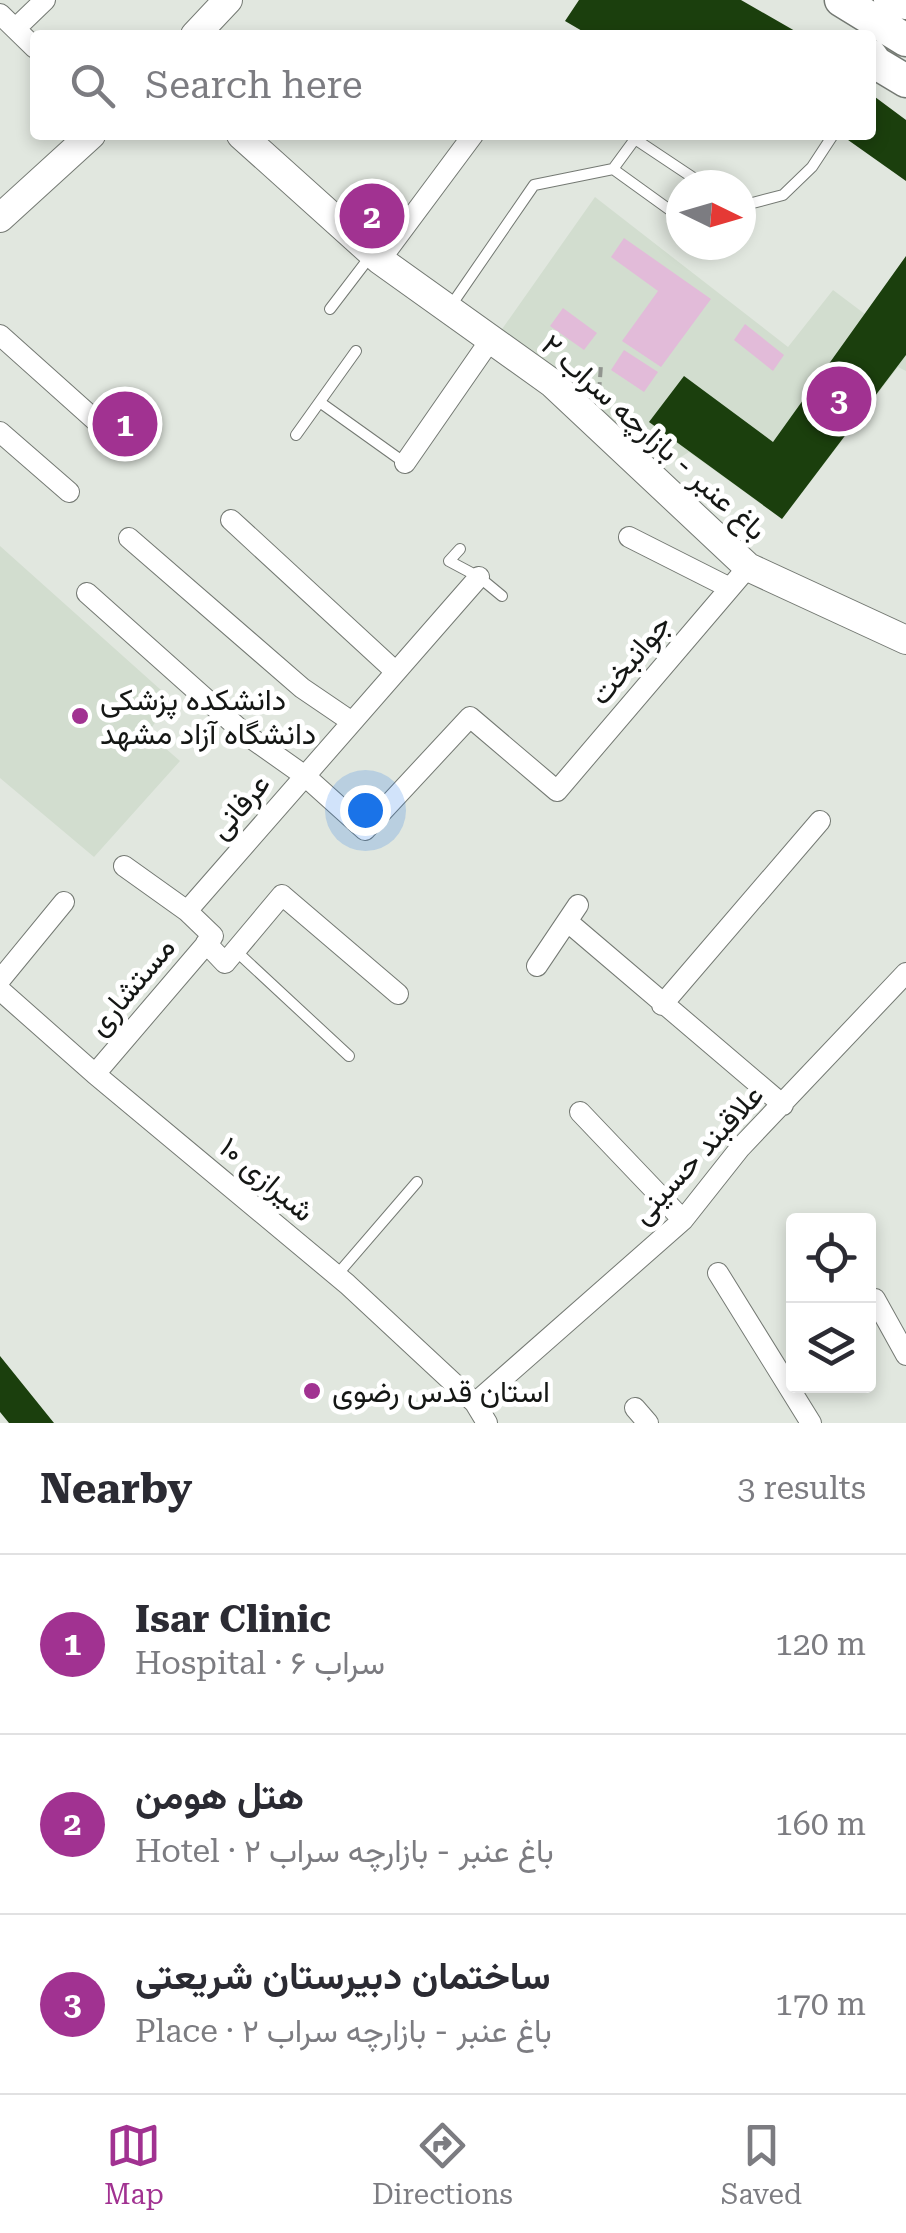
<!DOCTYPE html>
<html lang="en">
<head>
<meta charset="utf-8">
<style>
	body { margin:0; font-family:"Roboto Serif",Vazirmatn,serif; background:#f2f2f3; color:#2b2b33 }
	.controls { position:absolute; right:30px; bottom:30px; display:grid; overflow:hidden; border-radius:10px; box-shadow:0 5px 15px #0003 }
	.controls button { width:90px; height:90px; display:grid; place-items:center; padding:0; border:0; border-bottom:2px solid #e1e1e2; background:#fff; color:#2b2b33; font:50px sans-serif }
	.compass { position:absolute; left:666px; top:170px; width:90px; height:90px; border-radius:50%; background:#fff; box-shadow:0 5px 15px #0003; rotate:95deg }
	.you { position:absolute; left:365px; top:810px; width:35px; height:35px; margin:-25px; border:8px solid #fff; border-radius:50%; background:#1a73e8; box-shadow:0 0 0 15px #1a73e833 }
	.badge { display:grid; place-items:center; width:65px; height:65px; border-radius:50%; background:#a13291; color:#fff; font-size:32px; font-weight:700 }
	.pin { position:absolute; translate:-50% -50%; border:5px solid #fff; box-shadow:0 2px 10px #0006 }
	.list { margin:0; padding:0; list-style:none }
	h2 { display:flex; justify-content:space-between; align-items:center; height:130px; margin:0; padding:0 40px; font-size:42px }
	h2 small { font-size:32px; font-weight:400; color:#7c7c81 }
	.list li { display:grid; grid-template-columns:65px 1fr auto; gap:30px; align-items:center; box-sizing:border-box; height:180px; padding:0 40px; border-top:2px solid #e1e1e2 }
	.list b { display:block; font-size:38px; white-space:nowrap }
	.list p { margin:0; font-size:32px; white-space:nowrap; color:#7c7c81 }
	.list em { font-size:32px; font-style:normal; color:#7c7c81 }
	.icon { flex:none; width:55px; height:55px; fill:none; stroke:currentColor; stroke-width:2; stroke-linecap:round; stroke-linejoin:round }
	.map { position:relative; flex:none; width:906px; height:1423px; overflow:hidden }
	.search { position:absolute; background:#fff; box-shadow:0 5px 15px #0003; left:30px; right:30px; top:30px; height:110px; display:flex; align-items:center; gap:25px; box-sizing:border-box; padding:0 35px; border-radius:10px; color:#7c7c81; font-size:38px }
	.sheet { height:670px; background:#fff }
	nav { display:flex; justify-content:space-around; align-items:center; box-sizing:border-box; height:140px; border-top:2px solid #e1e1e2; background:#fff; font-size:28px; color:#7c7c81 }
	nav a { display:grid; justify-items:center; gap:5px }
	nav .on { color:#a13291 }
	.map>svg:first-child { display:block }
	.built { fill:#d2ddcf }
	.green { fill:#e2bbd9 }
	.building { fill:#1b3f0d }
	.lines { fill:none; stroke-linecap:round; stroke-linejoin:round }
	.lane-casing { stroke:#747973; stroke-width:12 }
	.street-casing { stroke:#747973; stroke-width:22 }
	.secondary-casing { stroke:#747973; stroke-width:30 }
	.primary-casing { stroke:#747973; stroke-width:35 }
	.path { stroke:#91958f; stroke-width:4; stroke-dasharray:10 5; stroke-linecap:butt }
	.lane { stroke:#fff; stroke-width:10 }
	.street { stroke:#fff; stroke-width:20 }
	.secondary { stroke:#fff; stroke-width:28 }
	.primary { stroke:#fff; stroke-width:32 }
	.poi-dot { fill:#a13291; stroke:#fff; stroke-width:4 }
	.labels { text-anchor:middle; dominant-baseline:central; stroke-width:10; stroke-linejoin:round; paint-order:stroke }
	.street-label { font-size:30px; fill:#151715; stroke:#fff }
	.poi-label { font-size:30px; fill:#151715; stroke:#fff; text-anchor:start }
</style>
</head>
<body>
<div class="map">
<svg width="906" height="1423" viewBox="0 0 906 1423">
	<rect width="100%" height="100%" fill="#e1e7df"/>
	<!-- built -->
	<path class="built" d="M 595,197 L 788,347 L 833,290 L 906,345 L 906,371 L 898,367 L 782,519 L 689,452 L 660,470 L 500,332 Z
		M 0,546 L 171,699 L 148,733 L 180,761 L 94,857 L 0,778 Z"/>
	<!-- green -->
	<path class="green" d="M 624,238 L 711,299 L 661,367 L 622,341 L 658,291 L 611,257 Z
		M 563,308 L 597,333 L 584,350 L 550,326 Z
		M 745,324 L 784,355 L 773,371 L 734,340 Z
		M 624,350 L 658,372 L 644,392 L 611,370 Z"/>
	<!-- building -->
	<path class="building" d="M 579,0 L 741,0 L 802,35 L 589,35 L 565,21 Z
		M 871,94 L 906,120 L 906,181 L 841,135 L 871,135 Z
		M 906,256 L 906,355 L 782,519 L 649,422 L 684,376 L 773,442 Z
		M 0,1356 L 54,1423 L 9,1423 L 0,1412 Z"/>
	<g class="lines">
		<defs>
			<path id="lane" d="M 741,206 L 783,195 L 812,167 L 833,135
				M 681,218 L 613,169 L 635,139 L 704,185
				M 450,307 L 534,185 L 613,169
				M 330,309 L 372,254
				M 321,403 L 405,463
				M 296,435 L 356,351
				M 460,549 L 449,561 L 479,577 L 502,596
				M 236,951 L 349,1056
				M 336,1276 L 417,1182"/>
			<path id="street" d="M 0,14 L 35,48
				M 16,28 L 45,0
				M 380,260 L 473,135
				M 0,335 L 105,429
				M 0,432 L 69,492
				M 405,463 L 491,339
				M 231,520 L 396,672
				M 629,537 L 730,588
				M 129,538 L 302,688 L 352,722
				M 87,593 L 244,733 L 305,776 L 365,830 L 470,717 L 557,791 L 748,567
				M 124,866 L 187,911
				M 568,922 L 783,1105
				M 206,943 L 225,963 L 282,895 L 398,994
				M 537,966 L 578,905
				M 0,980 L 64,902
				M 0,990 L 95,1074 L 347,1284 L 475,1403 L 487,1423
				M 662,1005 L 820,821
				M 95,1074 L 213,936 L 187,911 L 479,577
				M 580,1112 L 683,1220
				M 718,1273 L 811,1423
				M 868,1301 L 875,1299 L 906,1355
				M 475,1403 L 683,1220 L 740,1148 L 906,973
				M 635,1408 L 648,1423"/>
			<path id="secondary" d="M 195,35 L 228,0
				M 241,135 L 380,260 L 552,383 L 748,567 L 906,640
				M 0,218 L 91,135"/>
			<path id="primary" d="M 841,0 L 906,40
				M 890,0 L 906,3
				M 871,56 L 876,63 L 906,81"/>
		</defs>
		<!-- lane casing -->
		<use href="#lane" class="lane-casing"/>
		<!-- street casing -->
		<use href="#street" class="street-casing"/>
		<!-- secondary casing -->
		<use href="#secondary" class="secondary-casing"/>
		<!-- primary casing -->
		<use href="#primary" class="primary-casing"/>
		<!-- path -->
		<path class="path" d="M 599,392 L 601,365"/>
		<!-- lane -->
		<use href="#lane" class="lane"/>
		<!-- street -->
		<use href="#street" class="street"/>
		<!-- secondary -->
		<use href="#secondary" class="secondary"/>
		<!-- primary -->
		<use href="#primary" class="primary"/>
	</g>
	<!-- markers -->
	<g class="poi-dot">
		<circle cx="80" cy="716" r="10"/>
		<circle cx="312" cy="1391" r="10"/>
	</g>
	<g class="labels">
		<!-- street labels -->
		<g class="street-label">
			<text transform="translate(654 437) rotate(42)">باغ عنبر - بازارچه سراب ۲</text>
			<text transform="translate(630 659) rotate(-50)">جوانبخت</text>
			<text transform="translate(239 806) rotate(-49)">عرفانی</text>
			<text transform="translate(131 986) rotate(-50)">مستشاری</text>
			<text transform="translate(697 1154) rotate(-47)">علاقبند حسینی</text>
			<text transform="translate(267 1179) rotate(40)">شیرازی ۱۰</text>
		</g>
		<!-- poi labels -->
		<g class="poi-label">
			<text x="100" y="699">دانشکده پزشکی<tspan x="100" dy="34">دانشگاه آزاد مشهد</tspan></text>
			<text x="332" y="1391">استان قدس رضوی</text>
		</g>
	</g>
</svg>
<div class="controls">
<button><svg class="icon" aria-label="locate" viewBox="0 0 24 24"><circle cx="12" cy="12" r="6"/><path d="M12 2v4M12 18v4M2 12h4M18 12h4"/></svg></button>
<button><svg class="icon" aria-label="layers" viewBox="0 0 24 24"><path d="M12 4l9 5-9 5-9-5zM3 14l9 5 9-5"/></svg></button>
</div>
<svg class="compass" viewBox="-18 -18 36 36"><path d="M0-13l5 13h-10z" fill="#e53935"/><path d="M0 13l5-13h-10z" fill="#7c7c81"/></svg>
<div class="you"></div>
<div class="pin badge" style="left:125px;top:424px">1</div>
<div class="pin badge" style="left:372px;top:216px">2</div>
<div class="pin badge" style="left:839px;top:399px">3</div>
<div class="search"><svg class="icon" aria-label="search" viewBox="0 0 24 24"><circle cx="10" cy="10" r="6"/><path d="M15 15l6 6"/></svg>Search here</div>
</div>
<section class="sheet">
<h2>Nearby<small>3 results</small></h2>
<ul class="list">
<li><span class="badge">1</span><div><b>Isar Clinic</b><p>Hospital · سراب ۶</p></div><em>120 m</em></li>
<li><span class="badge">2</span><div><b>هتل هومن</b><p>Hotel · باغ عنبر - بازارچه سراب ۲</p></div><em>160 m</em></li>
<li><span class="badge">3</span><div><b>ساختمان دبیرستان شریعتی</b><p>Place · باغ عنبر - بازارچه سراب ۲</p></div><em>170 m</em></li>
</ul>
</section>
<nav>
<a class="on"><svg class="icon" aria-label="map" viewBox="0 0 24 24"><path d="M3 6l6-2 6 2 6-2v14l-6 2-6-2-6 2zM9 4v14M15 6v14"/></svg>Map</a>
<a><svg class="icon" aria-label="directions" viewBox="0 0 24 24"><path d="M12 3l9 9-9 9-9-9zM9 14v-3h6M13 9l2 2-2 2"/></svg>Directions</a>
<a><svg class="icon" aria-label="saved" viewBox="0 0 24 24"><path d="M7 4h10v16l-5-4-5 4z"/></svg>Saved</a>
</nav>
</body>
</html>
